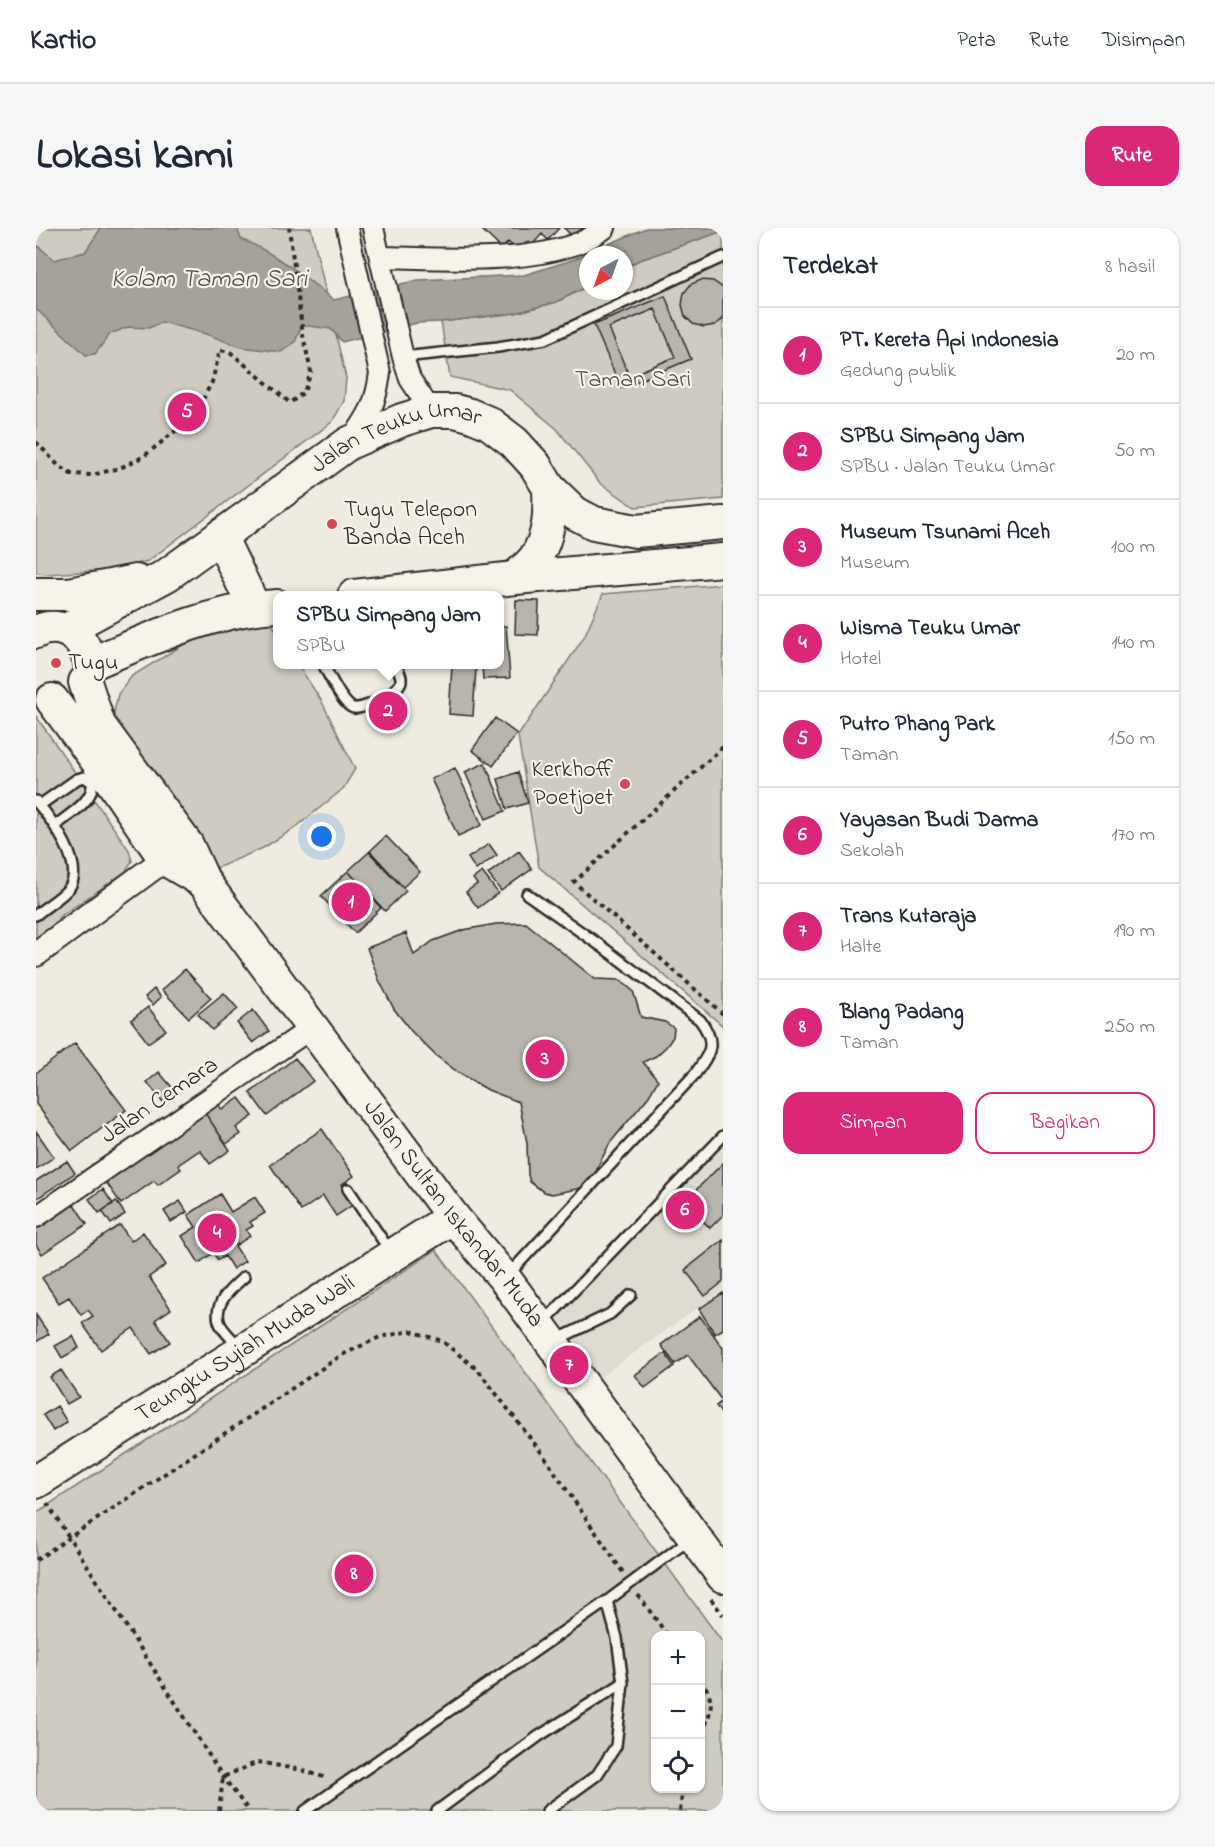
<!DOCTYPE html>
<html lang="id">
<head>
<meta charset="utf-8">
<style>
	body { margin:0; font-family:"Indie Flower",sans-serif; background:#f6f6f7; color:#1f2937 }
	.controls { position:absolute; right:18px; bottom:18px; display:grid; overflow:hidden; border-radius:12px; box-shadow:0 2px 4px #0004 }
	.controls button { width:54px; height:54px; display:grid; place-items:center; padding:0; border:0; border-bottom:2px solid #e0e1e3; background:#fff; color:#1f2937; font:30px sans-serif }
	.compass { position:absolute; left:543px; top:18px; width:54px; height:54px; border-radius:50%; background:#fff; box-shadow:0 2px 4px #0004; rotate:221deg }
	.you { position:absolute; left:286px; top:609px; width:21px; height:21px; margin:-15px; border:4px solid #fff; border-radius:50%; background:#1a73e8; box-shadow:0 0 0 9px #1a73e833 }
	.badge { display:grid; place-items:center; width:39px; height:39px; border-radius:50%; background:#db2777; color:#fff; font-size:20px; font-weight:700 }
	.pin { position:absolute; translate:-50% -50%; border:3px solid #fff; box-shadow:0 2px 6px #0006 }
	.popup { position:absolute; left:237px; top:363px; width:231px; height:78px; box-sizing:border-box; display:grid; place-content:center; border-radius:12px; background:#fff; filter:drop-shadow(0 2px 4px #0005); font-size:20px; white-space:nowrap; color:#747a83 }
	.popup b { font-size:22px; color:#1f2937 }
	.popup::after { content:''; position:absolute; left:50%; top:100%; margin-left:-12px; border:12px solid transparent; border-top-color:#fff }
	.list { margin:0; padding:0; list-style:none }
	h2 { display:flex; justify-content:space-between; align-items:center; height:78px; margin:0; padding:0 24px; font-size:26px }
	h2 small { font-size:20px; font-weight:400; color:#747a83 }
	.list li { display:grid; grid-template-columns:39px 1fr auto; gap:18px; align-items:center; box-sizing:border-box; height:96px; padding:0 24px; border-top:2px solid #e0e1e3 }
	.list b { display:block; font-size:22px; white-space:nowrap }
	.list p { margin:0; font-size:20px; white-space:nowrap; color:#747a83 }
	.list em { font-size:20px; font-style:normal; color:#747a83 }
	.actions { display:flex; gap:12px; padding:18px 24px }
	.actions a { flex:1; padding:14px 0; border:2px solid #db2777; border-radius:18px; text-align:center; font-size:21px; color:#db2777 }
	.actions .main { background:#db2777; color:#fff }
	.icon { flex:none; width:33px; height:33px; fill:none; stroke:currentColor; stroke-width:2; stroke-linecap:round; stroke-linejoin:round }
	.map { position:relative; flex:none; width:687px; height:1583px; overflow:hidden; border-radius:18px }
	header { display:flex; align-items:center; gap:36px; box-sizing:border-box; height:84px; padding:0 30px; background:#fff; border-bottom:2px solid #e0e1e3 }
	header strong { font-size:28px }
	nav { display:flex; gap:33px; margin-inline-start:auto; font-size:21px }
	.intro { display:flex; align-items:center; justify-content:space-between; box-sizing:border-box; height:144px; padding:0 36px }
	h1 { margin:0; font-size:42px }
	.button { padding:15px 27px; border-radius:18px; background:#db2777; color:#fff; font-size:21px; font-weight:700 }
	main { display:flex; gap:36px; padding:0 36px }
	aside { flex:1; background:#fff; border-radius:18px; box-shadow:0 2px 4px #0004 }
	.map>svg:first-child { display:block }
	.built { fill:#dedbd1 }
	.green { fill:#cfcbc2; stroke:#7d7b76; stroke-width:1.5; fill-rule:evenodd }
	.water { fill:#a4a29a; stroke:#74726e; stroke-width:1.5 }
	.building { fill:#b8b5ae; stroke:#2b2b2b; stroke-width:1.5; fill-rule:evenodd }
	.lines { fill:none; stroke-linecap:round; stroke-linejoin:round }
	.service-casing { stroke:#2b2b2b; stroke-width:14 }
	.minor-casing { stroke:#2b2b2b; stroke-width:24 }
	.tertiary-casing { stroke:#2b2b2b; stroke-width:28 }
	.trunk-casing { stroke:#2b2b2b; stroke-width:36 }
	.path { stroke:#2b2b2b; stroke-width:4; stroke-dasharray:4.5 4.5; stroke-linecap:butt }
	.service { stroke:#f7f3e8; stroke-width:9 }
	.minor { stroke:#f7f3e8; stroke-width:20 }
	.tertiary { stroke:#f7f3e8; stroke-width:24 }
	.trunk { stroke:#f7f3e8; stroke-width:32 }
	.poi-dot { fill:#d1495b; stroke:#f7f3e8; stroke-width:2 }
	.labels { text-anchor:middle; dominant-baseline:central; stroke-width:4.5; stroke-linejoin:round; paint-order:stroke }
	.park-label { font-size:24px; fill:#545351; stroke:#f7f3e8 }
	.street-label { font-size:24px; fill:#2b2b2b; stroke:#f7f3e8 }
	.poi-label { font-size:24px; fill:#2b2b2b; stroke:#f7f3e8; text-anchor:start }
	.water-label { font-size:26px; font-style:italic; fill:#555552; stroke:#f7f3e8 }
</style>
</head>
<body>
<header>
<strong>Kartio</strong>
<nav><a>Peta</a><a>Rute</a><a>Disimpan</a></nav>
</header>
<div class="intro"><h1>Lokasi kami</h1><a class="button">Rute</a></div>
<main>
<div class="map">
<svg width="687" height="1583" viewBox="0 0 687 1583">
	<rect width="100%" height="100%" fill="#efebe0"/>
	<filter id="ink" filterUnits="userSpaceOnUse"><feTurbulence type="fractalNoise" baseFrequency=".0167" numOctaves="2"/><feDisplacementMap in="SourceGraphic" scale="12" xChannelSelector="R" yChannelSelector="G"/><feConvolveMatrix kernelMatrix="1 2 1 2 8 2 1 2 1" color-interpolation-filters="sRGB"/></filter>
	<g filter="url(#ink)">
		<!-- built -->
		<path class="built" d="M 687,902 L 687,1062 L 560,1152 L 514,1086 Z"/>
		<!-- green -->
		<path class="green" d="M 0,0 L 275,0 L 310,150 L 308,173 L 296,194 L 112,333 L 74,342 L 11,346 L 0,345 Z
			M 687,3 L 687,271 L 599,279 L 564,255 L 521,201 L 474,162 L 414,149 L 405,94 L 479,85 L 521,74 L 552,58 L 552,63 L 588,63 L 588,40 L 601,33 Z
			M 687,356 L 687,798 L 503,639 L 482,508 L 548,409 L 567,366 Z
			M 233,391 L 241,404 L 241,436 L 262,437 L 285,472 L 319,541 L 307,561 L 259,600 L 227,620 L 181,640 L 85,512 L 77,489 L 82,466 L 96,448 L 150,415 Z
			M 0,488 L 93,622 L 96,633 L 89,644 L 22,690 L 16,713 L 0,724 Z
			M 400,1022 L 687,1415 L 687,1583 L 0,1583 L 0,1285 ZM 620,1408 L 664,1408 L 664,1560 L 620,1560 Z"/>
		<!-- water -->
		<path class="water" d="M 65,0 L 201,0 L 205,11 C 239,25 269,49 298,72 L 382,52 L 488,47 L 533,33 L 610,0 L 687,0 L 687,3 L 601,33 L 588,40 L 588,27 L 552,27 L 552,58 L 520,74 L 479,85 L 405,94 L 381,95 L 306,114 L 295,101 L 266,97 L 259,114 L 245,124 L 205,119 L 170,106 L 126,94 L 113,100 L 92,99 L 74,106 L 59,126 L 50,127 L 0,81 L 0,16 L 18,32 L 49,24 Z"/>
		<!-- building -->
		<path class="building" d="M 444,0 L 523,0 L 512,12 L 506,6 L 496,17 L 492,13 L 482,23 L 472,14 L 466,21 Z
			M 528,0 L 555,0 L 542,14 Z
			M 665,52 L 677,53 L 687,60 L 687,91 L 679,97 L 668,99 L 657,96 L 649,88 L 646,77 L 648,65 L 655,56 Z
			M 629,68 L 655,131 L 585,160 L 558,97 ZM 619,81 L 639,129 L 593,148 L 573,100 Z
			M 480,372 L 503,373 L 502,407 L 479,406 Z
			M 463,398 L 470,398 L 474,450 L 447,451 L 446,436 L 463,436 Z
			M 416,438 L 440,440 L 437,488 L 413,486 Z
			M 459,490 L 481,506 L 457,538 L 436,522 Z
			M 449,535 L 469,583 L 450,591 L 429,544 Z
			M 419,540 L 446,597 L 422,608 L 395,551 Z
			M 482,544 L 492,575 L 471,581 L 462,551 Z
			M 350,608 L 384,644 L 367,659 L 334,623 Z
			M 453,616 L 461,627 L 440,642 L 432,630 Z
			M 483,623 L 496,641 L 465,663 L 452,646 Z
			M 333,624 L 370,663 L 349,683 L 312,643 Z
			M 312,643 L 345,680 L 319,705 L 285,668 Z
			M 446,644 L 462,665 L 442,680 L 430,664 L 441,656 L 437,651 Z
			M 490,695 L 559,751 L 584,752 L 597,763 L 605,789 L 629,794 L 638,800 L 637,809 L 630,819 L 620,828 L 607,834 L 622,852 L 613,868 L 574,915 L 562,938 L 559,949 L 551,959 L 516,966 L 508,964 L 494,954 L 492,947 L 491,915 L 483,874 L 452,862 L 423,845 L 399,827 L 376,804 L 358,781 L 343,752 L 331,720 L 370,705 L 378,727 L 397,713 L 427,702 L 460,696 Z
			M 149,741 L 175,770 L 153,790 L 126,762 Z
			M 118,761 L 125,769 L 117,777 L 109,769 Z
			M 188,765 L 202,781 L 176,802 L 162,786 Z
			M 112,779 L 130,802 L 112,815 L 95,792 Z
			M 217,782 L 233,803 L 217,815 L 201,795 Z
			M 39,815 L 90,882 L 36,923 L 0,876 L 0,845 Z
			M 259,830 L 277,853 L 231,888 L 214,865 Z
			M 123,844 L 140,864 L 127,874 L 111,854 Z
			M 203,870 L 217,888 L 200,900 L 205,906 L 190,916 L 169,885 L 182,875 L 186,882 Z
			M 169,885 L 194,922 L 174,936 L 164,922 L 142,937 L 145,941 L 122,957 L 118,953 L 85,976 L 68,951 Z
			M 286,901 L 318,948 L 305,957 L 318,976 L 300,988 L 287,968 L 265,983 L 234,937 Z
			M 0,903 L 18,929 L 0,941 Z
			M 31,933 L 39,945 L 0,971 L 0,953 Z
			M 687,935 L 687,987 L 674,1000 L 648,974 Z
			M 67,961 L 77,976 L 63,985 L 53,971 Z
			M 184,966 L 195,984 L 219,969 L 229,985 L 214,994 L 217,998 L 210,1002 L 214,1008 L 199,1018 L 209,1033 L 197,1041 L 189,1028 L 182,1032 L 177,1025 L 163,1035 L 146,1008 L 160,999 L 152,987 Z
			M 80,973 L 89,986 L 75,996 L 66,983 Z
			M 144,973 L 151,984 L 135,994 L 128,983 Z
			M 37,975 L 51,996 L 6,1026 L 0,1017 L 0,1000 Z
			M 84,997 L 95,1013 L 107,1004 L 130,1037 L 113,1049 L 135,1081 L 119,1092 L 134,1114 L 115,1126 L 97,1100 L 65,1122 L 46,1095 L 57,1088 L 52,1082 L 45,1087 L 33,1069 L 23,1075 L 6,1050 Z
			M 687,1012 L 687,1054 L 669,1068 L 649,1042 Z
			M 687,1065 L 687,1101 L 679,1106 L 663,1081 Z
			M 0,1087 L 13,1106 L 0,1114 Z
			M 664,1088 L 687,1120 L 687,1188 L 680,1178 L 686,1173 L 652,1127 L 639,1136 L 625,1117 Z
			M 37,1108 L 43,1120 L 26,1130 L 19,1118 Z
			M 629,1125 L 638,1138 L 609,1160 L 599,1147 Z
			M 25,1142 L 43,1169 L 31,1176 L 14,1149 Z
			M 21,1178 L 31,1194 L 17,1203 L 7,1187 Z"/>
		<g class="lines">
			<defs>
				<path id="service" d="M 367,129 L 462,119 L 509,111 L 687,29
					M 287,436 C 293,447 305,473 315,479 C 324,485 363,464 365,453 C 366,447 362,442 359,436
					M 0,573 C 15,591 50,637 33,660 C 25,670 10,678 0,687
					M 4,577 L 41,551 L 48,549 L 56,554
					M 19,598 C 32,587 59,573 56,554 L 66,548
					M 312,961 L 354,1023
					M 472,1047 L 659,846 C 675,824 681,815 664,792 L 565,718 L 491,666
					M 507,1095 L 687,908
					M 520,1112 L 574,1086 L 595,1067
					M 204,1120 C 198,1112 185,1102 183,1093 C 178,1074 196,1060 208,1049
					M 269,1583 L 571,1373 L 654,1311
					M 401,1583 L 503,1508 L 587,1455 L 581,1410 L 571,1373
					M 511,1583 L 561,1547 L 580,1518 L 587,1455"/>
				<path id="minor" d="M 311,0 L 344,145 C 340,175 334,186 316,211
					M 337,0 L 367,129 L 374,151 L 395,183
					M 344,29 C 404,30 489,37 545,14 C 554,11 561,5 569,0
					M 0,989 L 277,799"/>
				<path id="tertiary" d="M 0,726 L 129,631"/>
				<g id="trunk">
					<path d="M 184,308 L 218,379"/>
					<path d="M 479,350 C 485,344 494,337 499,330 C 514,309 514,284 513,260"/>
					<path d="M 0,366 L 33,366 L 100,353"/>
					<path d="M 318,368 L 479,350 L 687,332"/>
					<path id="s1" d="M 40,396 L 131,347 L 313,215 L 366,192 L 395,183 L 419,183 L 434,187 L 453,195 L 478,214 L 499,237 L 513,260 L 539,285 L 558,295 L 600,303 L 687,295"/>
					<path d="M 0,404 C 19,394 44,403 50,424"/>
					<path d="M 54,436 C 111,412 179,381 241,378"/>
					<path id="s2" d="M 49,454 L 63,497 L 151,617 L 168,654 L 417,989 L 469,1051 L 687,1348"/>
					<path d="M 16,472 L 70,545 L 129,631 L 168,654"/>
					<path id="s3" d="M 0,1254 L 417,989"/>
				</g>
			</defs>
			<!-- service casing -->
			<use href="#service" class="service-casing"/>
			<!-- minor casing -->
			<use href="#minor" class="minor-casing"/>
			<!-- tertiary casing -->
			<use href="#tertiary" class="tertiary-casing"/>
			<!-- trunk casing -->
			<use href="#trunk" class="trunk-casing"/>
			<!-- path -->
			<path class="path" d="M 0,214 L 22,237 L 35,246 L 56,247 L 84,240 L 107,229 L 158,188 L 176,154 L 184,122 L 194,124 L 254,175 L 268,164 L 275,144 L 267,107 L 253,0
				M 687,519 L 538,654 L 687,786
				M 11,1275 L 187,1549 L 213,1583
				M 0,1332 L 306,1127 L 344,1109 L 375,1103 L 406,1113 L 442,1142 L 505,1224 L 588,1346
				M 602,1367 L 632,1408
				M 675,1371 L 687,1387
				M 664,1451 C 682,1474 674,1485 664,1510
				M 183,1583 L 187,1549 L 222,1534 L 265,1542 L 291,1550
				M 644,1583 L 647,1560"/>
			<!-- service -->
			<use href="#service" class="service"/>
			<!-- minor -->
			<use href="#minor" class="minor"/>
			<!-- tertiary -->
			<use href="#tertiary" class="tertiary"/>
			<!-- trunk -->
			<use href="#trunk" class="trunk"/>
		</g>
	</g>
	<!-- markers -->
	<g class="poi-dot">
		<circle cx="296" cy="296" r="6"/>
		<circle cx="20" cy="435" r="6"/>
		<circle cx="589" cy="556" r="6"/>
	</g>
	<g class="labels">
		<!-- park labels -->
		<g class="park-label">
			<text x="597" y="152">Taman Sari</text>
		</g>
		<!-- street labels -->
		<g class="street-label">
			<text stroke="none"><textPath href="#s1" startOffset="376">Jalan Teuku Umar</textPath></text>
			<text transform="translate(124 873) rotate(-34)">Jalan Cemara</text>
			<text stroke="none"><textPath href="#s2" startOffset="650">Jalan Sultan Iskandar Muda</textPath></text>
			<text stroke="none"><textPath href="#s3" startOffset="248">Teungku Syiah Muda Wali</textPath></text>
		</g>
		<!-- poi labels -->
		<g class="poi-label">
			<text x="308" y="282">Tugu Telepon<tspan x="308" dy="28">Banda Aceh</tspan></text>
			<text x="32" y="435">Tugu</text>
			<text x="577" y="542" text-anchor="end">Kerkhoff<tspan x="577" dy="28">Poetjoet</tspan></text>
		</g>
		<!-- water labels -->
		<g class="water-label">
			<text x="173" y="52">Kolam Taman Sari</text>
		</g>
	</g>
</svg>
<div class="controls">
<button>+</button>
<button>−</button>
<button><svg class="icon" aria-label="locate" viewBox="0 0 24 24"><circle cx="12" cy="12" r="6"/><path d="M12 2v4M12 18v4M2 12h4M18 12h4"/></svg></button>
</div>
<svg class="compass" viewBox="-18 -18 36 36"><path d="M0-13l5 13h-10z" fill="#e53935"/><path d="M0 13l5-13h-10z" fill="#747a83"/></svg>
<div class="you"></div>
<div class="pin badge" style="left:315px;top:674px">1</div>
<div class="pin badge" style="left:352px;top:483px">2</div>
<div class="popup"><b>SPBU Simpang Jam</b>SPBU</div>
<div class="pin badge" style="left:509px;top:831px">3</div>
<div class="pin badge" style="left:181px;top:1005px">4</div>
<div class="pin badge" style="left:151px;top:184px">5</div>
<div class="pin badge" style="left:649px;top:982px">6</div>
<div class="pin badge" style="left:533px;top:1137px">7</div>
<div class="pin badge" style="left:318px;top:1346px">8</div>
</div>
<aside>
<h2>Terdekat<small>8 hasil</small></h2>
<ul class="list">
<li><span class="badge">1</span><div><b>PT. Kereta Api Indonesia</b><p>Gedung publik</p></div><em>20 m</em></li>
<li><span class="badge">2</span><div><b>SPBU Simpang Jam</b><p>SPBU · Jalan Teuku Umar</p></div><em>50 m</em></li>
<li><span class="badge">3</span><div><b>Museum Tsunami Aceh</b><p>Museum</p></div><em>100 m</em></li>
<li><span class="badge">4</span><div><b>Wisma Teuku Umar</b><p>Hotel</p></div><em>140 m</em></li>
<li><span class="badge">5</span><div><b>Putro Phang Park</b><p>Taman</p></div><em>150 m</em></li>
<li><span class="badge">6</span><div><b>Yayasan Budi Darma</b><p>Sekolah</p></div><em>170 m</em></li>
<li><span class="badge">7</span><div><b>Trans Kutaraja</b><p>Halte</p></div><em>190 m</em></li>
<li><span class="badge">8</span><div><b>Blang Padang</b><p>Taman</p></div><em>250 m</em></li>
</ul>
<div class="actions"><a class="main">Simpan</a><a>Bagikan</a></div>
</aside>
</main>
</body>
</html>
